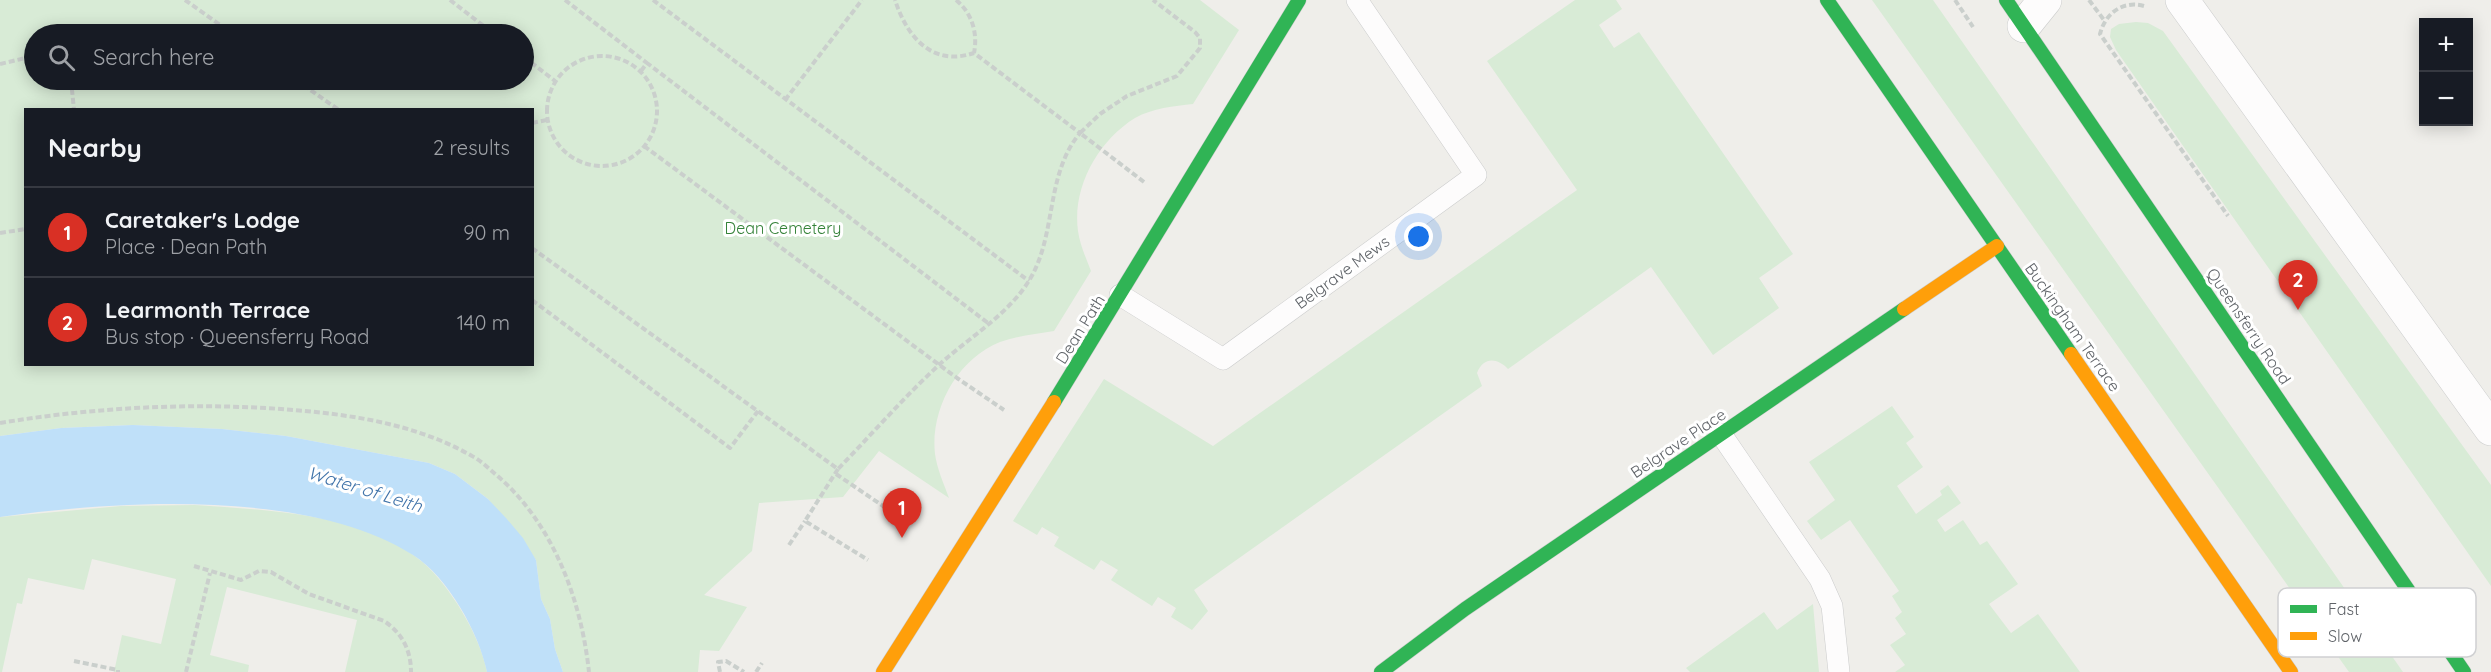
<!DOCTYPE html>
<html lang="en">
<head>
<meta charset="utf-8">
<style>
	body { margin:0; font-family:Quicksand,sans-serif; background:#20242c; color:#f1f3f6 }
	.controls { position:absolute; right:18px; top:18px; display:grid; overflow:hidden; border-radius:0px; box-shadow:0 3px 15px #0003 }
	.controls button { width:54px; height:54px; display:grid; place-items:center; padding:0; border:0; border-bottom:2px solid #363941; background:#171b24; color:#f1f3f6; font:30px sans-serif }
	.you { position:absolute; left:1419px; top:237px; width:21px; height:21px; margin:-15px; border:4px solid #fff; border-radius:50%; background:#1a73e8; box-shadow:0 0 0 9px #1a73e833 }
	.badge { display:grid; place-items:center; width:39px; height:39px; border-radius:50%; background:#d93025; color:#fff; font-size:20px; font-weight:700 }
	.pin { position:absolute; translate:-50% -50px; filter:drop-shadow(0 2px 3px #0008) }
	.pin::after { content:''; position:absolute; top:32px; width:21px; height:18px; background:inherit; clip-path:polygon(0 0,100% 0,50% 100%) }
	.list { margin:0; padding:0; list-style:none }
	h2 { display:flex; justify-content:space-between; align-items:center; height:78px; margin:0; padding:0 24px; font-size:26px }
	h2 small { font-size:20px; font-weight:400; color:#9ea1a6 }
	.list li { display:grid; grid-template-columns:39px 1fr auto; gap:18px; align-items:center; box-sizing:border-box; height:90px; padding:0 24px; border-top:2px solid #363941 }
	.list b { display:block; font-size:22px; white-space:nowrap }
	.list p { margin:0; font-size:20px; white-space:nowrap; color:#9ea1a6 }
	.list em { font-size:20px; font-style:normal; color:#9ea1a6 }
	.icon { flex:none; width:33px; height:33px; fill:none; stroke:currentColor; stroke-width:2; stroke-linecap:round; stroke-linejoin:round }
	.map { position:relative; flex:none; width:2491px; height:672px; overflow:hidden }
	.search { position:absolute; background:#171b24; box-shadow:0 3px 15px #0003; left:24px; top:24px; width:510px; height:66px; display:flex; align-items:center; gap:15px; box-sizing:border-box; padding:0 21px; border-radius:33px; color:#9ea1a6; font-size:22px }
	.panel { position:absolute; background:#171b24; box-shadow:0 3px 15px #0003; left:24px; top:108px; width:510px; height:258px; border-radius:0px }
	.map>svg:first-child { display:block }
	.green { fill:#d8ebd6; fill-rule:evenodd }
	.water { fill:#bfe0f9 }
	.lines { fill:none; stroke-linecap:round; stroke-linejoin:round }
	.lane-casing { stroke:#cbcccc; stroke-width:22 }
	.street-casing { stroke:#cbcccc; stroke-width:34 }
	.fast-casing { stroke:#cacacb; stroke-width:15 }
	.slow-casing { stroke:#cacacb; stroke-width:15 }
	.path { stroke:#cacfcc; stroke-width:4; stroke-dasharray:6 3; stroke-linecap:butt }
	.lane { stroke:#fdfcfc; stroke-width:21 }
	.street { stroke:#fdfcfc; stroke-width:33 }
	.fast { stroke:#30b455; stroke-width:14 }
	.slow { stroke:#ff9f0a; stroke-width:14 }
	.labels { text-anchor:middle; dominant-baseline:central; stroke-width:6; stroke-linejoin:round; paint-order:stroke }
	.park-label { font-size:16px; fill:#348238; stroke:#fff }
	.street-label { font-size:16px; fill:#5f6368; stroke:#fff }
	.water-label { font-size:18px; font-style:italic; fill:#4174aa; stroke:#fff }
	.key { fill:#fff; stroke:#cfd0d2; stroke-width:1.5 }
	.key-label { font-size:16px; fill:#5f6368 }
</style>
</head>
<body>
<div class="map">
<svg width="2491" height="672" viewBox="0 0 2491 672">
	<rect width="100%" height="100%" fill="#efeeea"/>
	<!-- green -->
	<path class="green" d="M 0,0 L 1200,0 L 1239,30 L 1193,104 C 1174,106 1153,108 1135,118 C 1098,141 1072,187 1078,231 C 1080,245 1086,258 1091,271 L 1054,331 C 1036,334 1017,336 1000,342 C 957,359 930,410 935,454 C 937,469 944,484 949,498 L 879,451 L 843,497 L 759,503 L 752,551 L 704,595 L 747,607 L 719,651 L 700,650 L 698,672 L 563,672 L 555,649 L 550,619 L 541,599 L 536,560 L 488,499 L 455,474 L 429,463 L 286,436 L 222,429 L 133,425 L 61,428 L 0,436 ZM 34,34 L 524,34 L 524,80 L 34,80 ZM 26,110 L 532,110 L 532,364 L 26,364 Z
		M 1575,0 L 1616,0 L 1622,9 L 1599,25 L 1614,48 L 1639,32 L 1793,254 L 1759,278 L 1779,308 L 1713,355 L 1651,267 L 1508,369 C 1497,357 1483,357 1477,373 L 1482,386 L 1194,590 L 1208,611 L 1192,630 L 1171,617 L 1176,608 L 1158,597 L 1152,606 L 1111,580 L 1118,570 L 1101,560 L 1094,570 L 1054,546 L 1059,537 L 1042,527 L 1037,535 L 1013,521 L 1104,379 L 1213,446 L 1577,190 L 1487,61 Z
		M 1872,0 L 1933,0 L 2403,672 L 2349,672 Z
		M 2136,22 L 2148,23 L 2163,31 L 2491,485 L 2491,586 L 2116,50 L 2110,37 L 2111,29 L 2119,24 Z
		M 1892,406 L 1914,437 L 1906,443 L 1923,467 L 1897,486 L 1916,514 L 1942,495 L 1940,491 L 1948,485 L 1961,503 L 1937,520 L 1945,532 L 1963,520 L 1980,545 L 1987,541 L 2018,584 L 1989,604 L 2011,633 L 2038,614 L 2080,672 L 1895,672 L 1905,665 L 1890,645 L 1906,634 L 1895,618 L 1902,612 L 1892,596 L 1899,591 L 1850,520 L 1821,540 L 1807,521 L 1835,500 L 1809,462 Z
		M 195,505 C 264,510 358,513 416,557 C 433,569 446,587 458,605 C 471,626 482,648 487,672 L 345,672 L 357,620 L 227,587 L 210,655 L 249,665 L 248,672 L 114,672 L 122,635 L 161,644 L 176,579 L 92,559 L 84,590 L 28,578 L 22,604 L 17,603 L 2,672 L 0,672 L 0,517 L 121,506 Z
		M 1813,604 L 1819,672 L 1690,672 L 1686,668 L 1764,612 L 1777,630 Z"/>
	<!-- water -->
	<path class="water" d="M 133,425 L 222,429 L 286,436 L 429,463 L 455,474 L 488,499 L 506,518 L 523,538 L 536,560 L 541,599 L 550,619 L 555,649 L 563,672 L 487,672 C 479,633 448,577 413,555 C 309,489 119,500 0,517 L 0,436 L 61,428 Z"/>
	<g class="lines">
		<defs>
			<path id="lane" d="M 1120,295 L 1223,359 L 1476,175 L 1357,0
				M 1721,434 L 1820,579 L 1832,606 L 1839,672"/>
			<path id="street" d="M 2182,0 L 2491,429
				M 2024,26 L 2045,0"/>
			<path id="fast" d="M 1827,0 L 2071,354
				M 2006,0 L 2464,672
				M 1054,402 L 1299,0
				M 1381,672 L 1465,609 L 1904,309"/>
			<path id="slow" d="M 1904,309 L 1997,246
				M 2071,354 L 2291,672
				M 883,672 L 1054,402"/>
		</defs>
		<!-- lane casing -->
		<use href="#lane" class="lane-casing"/>
		<!-- street casing -->
		<use href="#street" class="street-casing"/>
		<!-- fast casing -->
		<use href="#fast" class="fast-casing"/>
		<!-- slow casing -->
		<use href="#slow" class="slow-casing"/>
		<!-- path -->
		<path class="path" d="M 185,0 L 233,34
			M 450,0 L 494,34
			M 565,0 L 647,63
			M 653,0 L 1029,281
			M 956,0 C 972,13 978,33 974,53
			M 1955,0 L 1973,27
			M 2089,0 L 2104,20
			M 2144,6 C 2122,0 2105,14 2100,34 L 2228,216
			M547 111a55 55 0 1 1 110 0a55 55 0 1 1-110 0Z
			M 524,57 L 555,81
			M 0,64 L 34,56
			M 641,71 L 647,63 L 988,323
			M 71,80 L 74,110
			M 296,80 L 339,110
			M 785,100 L 862,0
			M 532,123 L 547,120
			M 644,146 L 957,378 L 1004,410
			M 1144,182 L 1080,133 L 1100,114 L 1127,96 L 1177,76 L 1200,48 L 1200,38 L 1195,32 L 1153,0
			M 0,233 L 26,229
			M 532,248 L 838,469 C 872,434 905,396 940,364 C 970,337 1010,313 1030,279 C 1057,234 1045,175 1080,133 L 974,53 C 932,67 907,37 895,0
			M 532,300 L 730,448 L 758,411
			M 0,423 C 97,407 195,402 294,410 C 355,415 418,425 472,456 C 480,460 487,467 494,473 C 552,521 581,598 589,672
			M 838,469 L 805,521 L 868,560
			M 836,474 L 886,508
			M 789,545 L 805,521
			M 194,566 L 241,580 L 259,571 L 271,572 L 309,594 L 384,621 C 402,633 411,650 411,672
			M 74,661 L 118,670 L 118,672
			M 186,672 L 210,573
			M 720,672 L 718,662 L 726,661 L 744,672
			M 756,672 L 762,663"/>
		<!-- lane -->
		<use href="#lane" class="lane"/>
		<!-- street -->
		<use href="#street" class="street"/>
		<!-- fast -->
		<use href="#fast" class="fast"/>
		<!-- slow -->
		<use href="#slow" class="slow"/>
	</g>
	<g class="labels">
		<!-- park labels -->
		<g class="park-label">
			<text x="783" y="228">Dean Cemetery</text>
		</g>
		<!-- street labels -->
		<g class="street-label">
			<text transform="translate(1342 272) rotate(-36)">Belgrave Mews</text>
			<text transform="translate(2249 326) rotate(56)">Queensferry Road</text>
			<text transform="translate(2073 327) rotate(55)">Buckingham Terrace</text>
			<text transform="translate(1080 329) rotate(-58)">Dean Path</text>
			<text transform="translate(1678 443) rotate(-34)">Belgrave Place</text>
		</g>
		<!-- water labels -->
		<g class="water-label">
			<text transform="translate(365 489) rotate(17)">Water of Leith</text>
		</g>
	</g>
	<!-- legend -->
	<rect x="2278" y="588" width="198" height="69" rx="9" class="key"/>
	<rect x="2290" y="605" width="27" height="8" fill="#30b455"/>
	<rect x="2290" y="632" width="27" height="8" fill="#ff9f0a"/>
	<g class="key-label">
		<text x="2328" y="615">Fast</text>
		<text x="2328" y="642">Slow</text>
	</g>
</svg>
<div class="controls">
<button>+</button>
<button>−</button>
</div>
<div class="you"></div>
<div class="pin badge" style="left:902px;top:538px">1</div>
<div class="pin badge" style="left:2298px;top:310px">2</div>
<div class="search"><svg class="icon" aria-label="search" viewBox="0 0 24 24"><circle cx="10" cy="10" r="6"/><path d="M15 15l6 6"/></svg>Search here</div>
<section class="panel">
<h2>Nearby<small>2 results</small></h2>
<ul class="list">
<li><span class="badge">1</span><div><b>Caretaker's Lodge</b><p>Place · Dean Path</p></div><em>90 m</em></li>
<li><span class="badge">2</span><div><b>Learmonth Terrace</b><p>Bus stop · Queensferry Road</p></div><em>140 m</em></li>
</ul>
</section>
</div>
</body>
</html>
